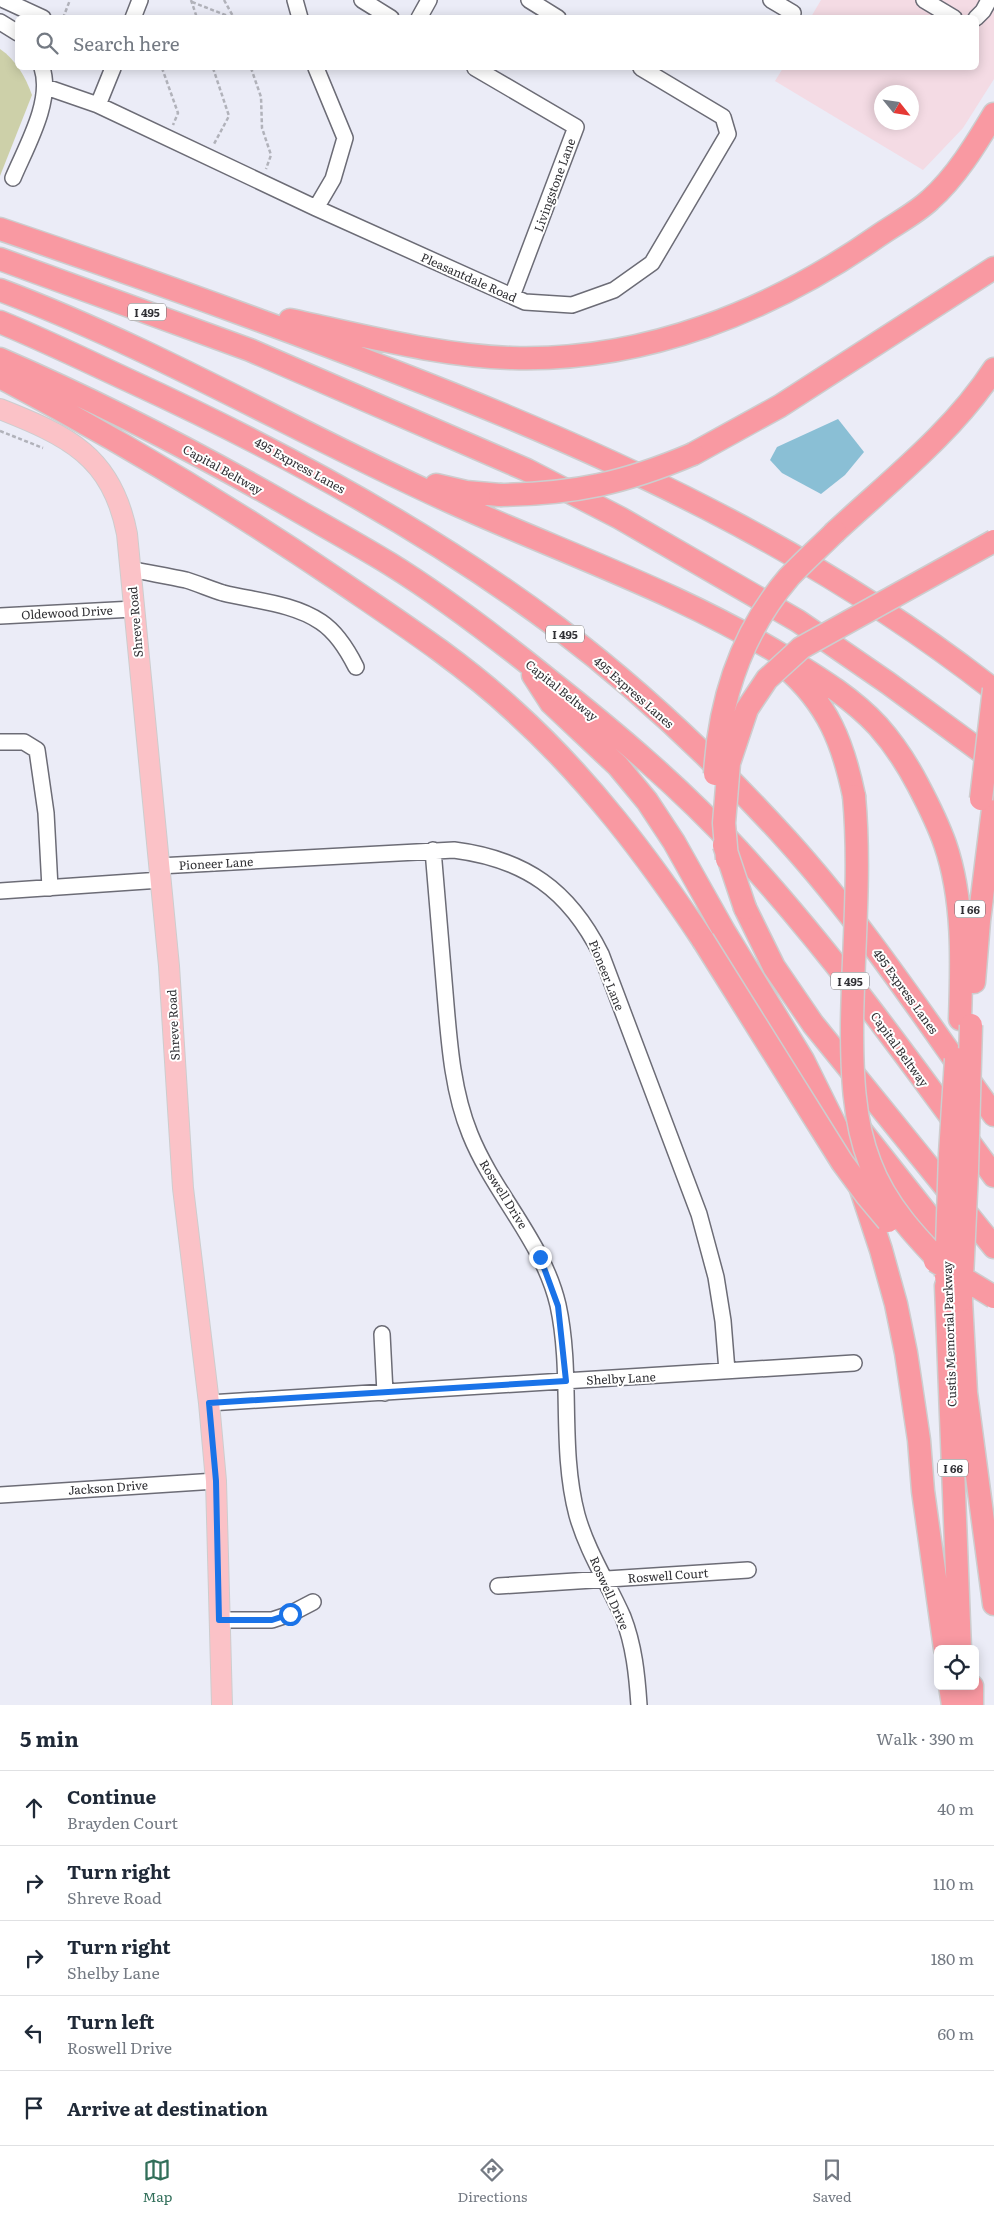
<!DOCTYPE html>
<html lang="en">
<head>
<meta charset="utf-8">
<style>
	body { margin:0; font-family:Literata,serif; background:#f6f6f7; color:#1f2937 }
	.controls { position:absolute; right:15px; bottom:15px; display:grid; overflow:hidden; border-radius:8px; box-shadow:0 2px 12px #0003 }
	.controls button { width:45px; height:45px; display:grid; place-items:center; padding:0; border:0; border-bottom:1px solid #e0e1e3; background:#fff; color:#1f2937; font:25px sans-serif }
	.compass { position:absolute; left:874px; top:85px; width:45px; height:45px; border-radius:50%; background:#fff; box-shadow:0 2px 12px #0003; rotate:120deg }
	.stop { position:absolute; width:15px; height:15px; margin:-11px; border:4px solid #1a73e8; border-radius:50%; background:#fff }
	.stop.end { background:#1a73e8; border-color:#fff; box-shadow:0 1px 5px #0008 }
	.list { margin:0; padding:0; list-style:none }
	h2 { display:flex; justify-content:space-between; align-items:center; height:65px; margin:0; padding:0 20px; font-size:21px }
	h2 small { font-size:16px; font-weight:400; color:#747a83 }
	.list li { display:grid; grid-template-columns:32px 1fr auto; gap:15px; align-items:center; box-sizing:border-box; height:75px; padding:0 20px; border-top:1px solid #e0e1e3 }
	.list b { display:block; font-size:19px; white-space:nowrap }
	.list p { margin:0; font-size:16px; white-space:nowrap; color:#747a83 }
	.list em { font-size:16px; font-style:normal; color:#747a83 }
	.icon { flex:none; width:28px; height:28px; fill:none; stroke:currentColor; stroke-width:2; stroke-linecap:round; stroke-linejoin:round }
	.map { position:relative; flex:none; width:994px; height:1705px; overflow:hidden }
	.search { position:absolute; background:#fff; box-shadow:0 2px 12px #0003; left:15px; right:15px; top:15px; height:55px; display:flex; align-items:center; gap:12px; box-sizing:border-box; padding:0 18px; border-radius:8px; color:#747a83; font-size:19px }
	.sheet { height:440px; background:#fff }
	nav { display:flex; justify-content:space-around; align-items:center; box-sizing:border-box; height:70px; border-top:1px solid #e0e1e3; background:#fff; font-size:14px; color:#747a83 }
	nav a { display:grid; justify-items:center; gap:2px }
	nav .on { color:#326f5a }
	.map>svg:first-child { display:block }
	.commercial { fill:#f4dbe4; fill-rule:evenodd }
	.green { fill:#cdd0a9 }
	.water { fill:#8abfd5 }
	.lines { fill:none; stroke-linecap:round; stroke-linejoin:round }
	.minor-casing { stroke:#6c6c76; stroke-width:18 }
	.major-casing { stroke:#cdcdce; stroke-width:22 }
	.highway-casing { stroke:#cdcdce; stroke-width:25 }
	.path { stroke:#b1b2ba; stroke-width:2.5; stroke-dasharray:4 2.5; stroke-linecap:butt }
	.minor { stroke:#fff; stroke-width:15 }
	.major { stroke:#fbc2c7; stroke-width:20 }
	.highway { stroke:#f999a2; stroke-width:22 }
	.highway-bridge-casing { stroke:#cdcdce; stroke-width:25; stroke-linecap:butt }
	.highway-bridge { stroke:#f999a2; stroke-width:22 }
	.route { stroke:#1a73e8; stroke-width:6 }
	.labels { text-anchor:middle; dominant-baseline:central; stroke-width:4; stroke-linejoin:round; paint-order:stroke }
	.shield { fill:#fff; stroke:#6e6e71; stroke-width:1 }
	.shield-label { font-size:11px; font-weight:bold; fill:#303034 }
	.street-label { font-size:12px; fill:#303034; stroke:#fff }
</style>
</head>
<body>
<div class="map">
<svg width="994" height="1705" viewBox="0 0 994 1705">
	<rect width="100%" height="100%" fill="#ebecf7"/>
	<!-- commercial -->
	<path class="commercial" d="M 821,0 L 994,0 L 994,79 L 963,128 L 923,170 L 775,81 L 783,68 L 976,68 L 976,18 L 811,17 ZM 882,92 L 912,92 L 912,122 L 882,122 Z"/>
	<!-- green -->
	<path class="green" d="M 0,49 C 16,60 25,76 32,95 L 0,176 Z"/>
	<!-- water -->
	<path class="water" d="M 838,419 L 864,452 L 845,475 L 821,494 L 782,473 L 770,460 L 777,447 Z"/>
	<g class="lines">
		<defs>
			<path id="minor" d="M 4,0 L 43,18
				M 295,0 L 300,18
				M 362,0 L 391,18
				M 529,0 L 558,18
				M 771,0 L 793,13
				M 924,0 L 954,18
				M 133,18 L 140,0
				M 419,18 L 429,0
				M 976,18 L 983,11 L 989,0
				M 0,22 L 18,33
				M 475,68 L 576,127 L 512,296
				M 46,87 L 98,105 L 316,208 L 525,302 L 572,305 L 614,290 L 652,263 L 728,134 L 723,117 L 641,68
				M 98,105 L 113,68
				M 13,178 C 26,147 53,101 42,68
				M 316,208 L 333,179 L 345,138 L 316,68
				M 130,569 C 149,573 168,576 186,580 C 199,584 210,589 223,593 C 255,601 293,603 321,622 C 336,632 348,651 356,667
				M 0,616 L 134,609
				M 0,742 L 24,742 L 37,750 L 46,813 L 50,888
				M 433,850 C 437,898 441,945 445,993 C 449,1040 452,1090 470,1134 C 494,1194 543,1241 558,1305 C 573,1374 559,1447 577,1515 C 587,1551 608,1583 623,1617 C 634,1645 637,1675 639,1705
				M 159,866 L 454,850 C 525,859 569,890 601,954 L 699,1214 L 716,1277 L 723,1321 L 727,1371
				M 0,891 L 161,880
				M 382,1334 L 385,1393
				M 209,1403 L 854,1363
				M 0,1495 L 216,1481
				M 498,1586 L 748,1570
				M 219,1620 L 272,1620 L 290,1614 L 313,1602"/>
			<path id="major" d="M 0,409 C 68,436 112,456 127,534 L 169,966 L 183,1188 L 209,1403 L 216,1481 L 222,1705"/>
			<path id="highway" d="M 0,229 C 133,274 265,321 396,372 C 611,455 811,547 994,690
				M 0,259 L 250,350 L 527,470 L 620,518 L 798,621 L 888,683 L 994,761
				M 0,290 C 157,349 301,435 453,503 C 566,554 684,594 790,660 C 821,679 853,699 878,726 C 894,744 907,764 918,785 C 928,804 938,824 945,844 C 964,899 962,962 960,1019
				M 290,320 C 362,335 439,356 512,358 C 644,362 771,311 878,236 C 895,224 915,214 930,200 C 956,177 976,144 994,114
				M 0,322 C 44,340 87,361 130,381 C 280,450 426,529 558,628 C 640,690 717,763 787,840 C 864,925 927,1022 994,1115
				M 0,359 C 97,401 190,449 281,501 C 317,522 354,542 390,564 C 445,598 498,639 549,680 C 616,733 681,788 739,851 C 833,953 912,1064 994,1176
				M 0,377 C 116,438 229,506 338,580 C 398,621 460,661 514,711 C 588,778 648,857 703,940
				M 693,454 L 780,406 L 994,268
				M 436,485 L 466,492 L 500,495
				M 835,532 C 890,481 953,432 994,369
				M 785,667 C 828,704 843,743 854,796
				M 533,675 L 551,703 L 618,766 L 647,801 L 674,842 L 724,931 L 803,1060 L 849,1153 L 881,1250 L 896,1304 L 906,1353 L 919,1440 L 923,1491 L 945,1649
				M 745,908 L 774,967 L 813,1024 L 994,1247
				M 974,982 L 979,921 L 994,801
				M 860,1129 L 955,1249
				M 946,1286 L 960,1649
				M 961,1300 L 966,1393 L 994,1604
				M 950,1686 L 953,1705
				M 972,1686 L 972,1705"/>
		</defs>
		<!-- minor casing -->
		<use href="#minor" class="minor-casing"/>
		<!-- major casing -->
		<use href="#major" class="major-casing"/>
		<!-- highway casing -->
		<use href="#highway" class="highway-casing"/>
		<!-- path -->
		<path class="path" d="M 191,0 L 197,18
			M 224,0 L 234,18
			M 192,2 L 233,18
			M 63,18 L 70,0
			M 162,68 L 178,113 L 173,125
			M 213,68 L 229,116 L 214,144
			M 251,68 L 261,97 L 262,128 L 271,155 L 266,169
			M 0,431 L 43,448"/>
		<!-- minor -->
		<use href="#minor" class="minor"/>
		<!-- major -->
		<use href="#major" class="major"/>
		<!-- highway -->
		<use href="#highway" class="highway"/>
		<defs>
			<path id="highway-bridge" d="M 500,495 C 574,494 625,483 693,454
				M 715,774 C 719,701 741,633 789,577 C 804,561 820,547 835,532
				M 854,796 C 861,872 853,948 852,1025 C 852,1070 853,1120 870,1163 C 886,1206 917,1238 948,1270
				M 981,799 L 994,689
				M 724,845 L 745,908
				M 727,859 L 724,823 L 729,763 L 747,709 L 767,679 L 801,648 L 994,541
				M 703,940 L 842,1162 L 867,1196 L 888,1221
				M 935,1261 L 994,1297
				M 946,1277 L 950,1154 L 956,1059
				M 961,1300 L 967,1171 L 971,1025"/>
		</defs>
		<!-- highway-bridge casing -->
		<use href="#highway-bridge" class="highway-bridge-casing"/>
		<!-- highway-bridge -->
		<use href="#highway-bridge" class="highway-bridge"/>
	</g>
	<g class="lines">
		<!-- route -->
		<path class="route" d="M 290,1614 L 272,1620 L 219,1620 L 216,1481 L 209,1403 L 566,1381 L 558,1306 L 540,1257"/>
	</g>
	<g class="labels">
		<!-- shield labels -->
		<g class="shield">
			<rect x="128" y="303.5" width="38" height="17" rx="4"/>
			<rect x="546" y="625.5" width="38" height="17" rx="4"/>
			<rect x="955" y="900.5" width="30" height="17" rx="4"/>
			<rect x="831" y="972.5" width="38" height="17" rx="4"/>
			<rect x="938" y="1459.5" width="30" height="17" rx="4"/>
		</g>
		<g class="shield-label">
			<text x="147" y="312">I 495</text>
			<text x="565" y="634">I 495</text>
			<text x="970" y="909">I 66</text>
			<text x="850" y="981">I 495</text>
			<text x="953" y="1468">I 66</text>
		</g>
		<!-- street labels -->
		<g class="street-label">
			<text transform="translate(554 185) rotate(-70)">Livingstone Lane</text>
			<text transform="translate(469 277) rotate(24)">Pleasantdale Road</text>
			<text transform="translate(300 465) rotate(29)">495 Express Lanes</text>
			<text transform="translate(223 469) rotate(29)">Capital Beltway</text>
			<text transform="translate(67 612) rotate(-3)">Oldewood Drive</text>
			<text transform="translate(135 622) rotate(-95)">Shreve Road</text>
			<text transform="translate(562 690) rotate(39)">Capital Beltway</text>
			<text transform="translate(634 692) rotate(41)">495 Express Lanes</text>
			<text transform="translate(216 863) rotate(-3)">Pioneer Lane</text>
			<text transform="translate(607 975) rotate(68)">Pioneer Lane</text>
			<text transform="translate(906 991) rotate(54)">495 Express Lanes</text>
			<text transform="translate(173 1025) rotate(-93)">Shreve Road</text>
			<text transform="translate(900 1049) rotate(54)">Capital Beltway</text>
			<text transform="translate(504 1194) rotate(58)">Roswell Drive</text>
			<text transform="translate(949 1334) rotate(-92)">Custis Memorial Parkway</text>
			<text transform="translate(621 1378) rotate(-3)">Shelby Lane</text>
			<text transform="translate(108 1487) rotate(-4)">Jackson Drive</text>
			<text transform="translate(668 1575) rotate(-4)">Roswell Court</text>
			<text transform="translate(610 1593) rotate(66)">Roswell Drive</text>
		</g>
	</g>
</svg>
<div class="controls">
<button><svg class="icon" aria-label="locate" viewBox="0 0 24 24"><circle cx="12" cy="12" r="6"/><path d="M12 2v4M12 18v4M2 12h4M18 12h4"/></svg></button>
</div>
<svg class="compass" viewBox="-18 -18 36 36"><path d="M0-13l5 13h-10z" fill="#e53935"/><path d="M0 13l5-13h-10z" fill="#747a83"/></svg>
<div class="stop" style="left:290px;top:1614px"></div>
<div class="stop end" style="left:540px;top:1257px"></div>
<div class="search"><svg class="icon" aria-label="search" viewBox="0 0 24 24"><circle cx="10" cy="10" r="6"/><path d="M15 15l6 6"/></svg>Search here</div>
</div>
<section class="sheet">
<h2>5 min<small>Walk · 390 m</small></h2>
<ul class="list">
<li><svg class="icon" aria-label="ahead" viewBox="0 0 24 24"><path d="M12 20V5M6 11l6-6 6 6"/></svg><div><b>Continue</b><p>Brayden Court</p></div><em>40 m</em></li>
<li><svg class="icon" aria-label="right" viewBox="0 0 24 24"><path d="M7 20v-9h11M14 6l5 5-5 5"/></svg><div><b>Turn right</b><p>Shreve Road</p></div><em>110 m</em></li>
<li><svg class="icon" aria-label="right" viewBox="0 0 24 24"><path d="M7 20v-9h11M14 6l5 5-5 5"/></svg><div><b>Turn right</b><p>Shelby Lane</p></div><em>180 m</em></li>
<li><svg class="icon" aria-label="left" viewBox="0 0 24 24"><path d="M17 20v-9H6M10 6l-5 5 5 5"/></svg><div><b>Turn left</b><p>Roswell Drive</p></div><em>60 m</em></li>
<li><svg class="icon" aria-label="arrive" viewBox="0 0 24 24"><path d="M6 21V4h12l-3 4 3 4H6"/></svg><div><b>Arrive at destination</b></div></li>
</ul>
</section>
<nav>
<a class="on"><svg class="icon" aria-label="map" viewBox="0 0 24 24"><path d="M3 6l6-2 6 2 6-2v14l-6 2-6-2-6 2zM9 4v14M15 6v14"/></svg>Map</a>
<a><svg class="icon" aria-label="directions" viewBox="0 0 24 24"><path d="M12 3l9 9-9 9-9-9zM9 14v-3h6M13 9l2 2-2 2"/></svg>Directions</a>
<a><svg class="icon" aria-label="saved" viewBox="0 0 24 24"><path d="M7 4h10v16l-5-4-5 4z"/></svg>Saved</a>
</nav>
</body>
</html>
